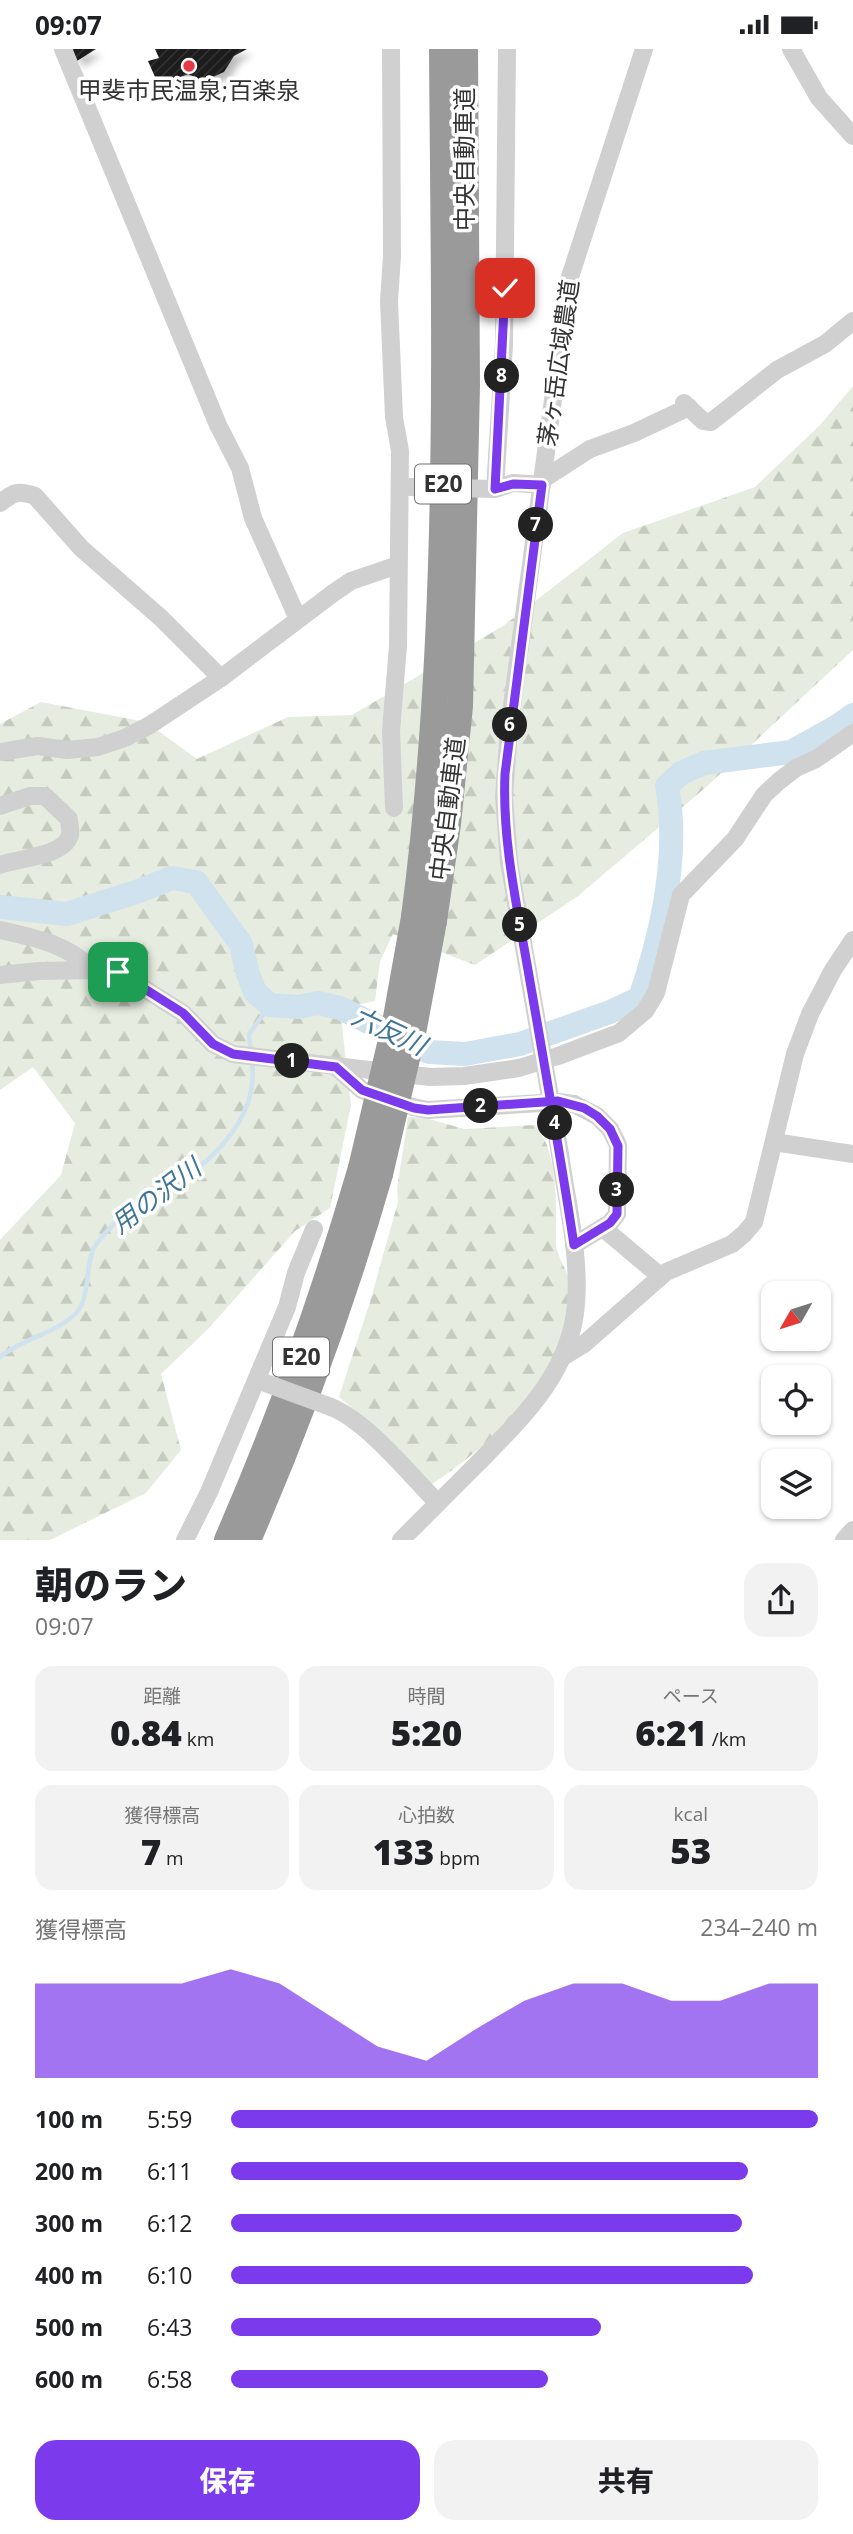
<!DOCTYPE html>
<html lang="ja">
<head>
<meta charset="utf-8">
<style>
  body { margin:0; font-family:"Open Sans","Noto Sans JP",sans-serif; background:#f2f2f2; color:#202124; height:100vh; display:flex; flex-direction:column; font-size:26px; white-space:nowrap }
  * { box-sizing:border-box; margin:0 }
  p { font-size:23px; color:#757577 }
  .icon { flex:none; width:38px; height:38px; fill:none; stroke:currentColor; stroke-width:2; stroke-linecap:round; stroke-linejoin:round }
  .map { position:relative; height:1491px; overflow:hidden }
  .sheet { display:flex; flex-direction:column; background:#fff; flex:1 }
  .sheet>* { flex:none }
  .needle { width:46px; rotate:231deg }
  .tools { position:absolute; left:761px; top:1232px; display:grid; gap:14px }
  .tools a { display:grid; place-items:center; width:70px; height:70px; border-radius:14px; background:#fff; box-shadow:0 2px 5px #0004; font-size:35px }
  .pin { position:absolute; display:grid; place-items:center; width:60px; height:60px; color:#fff; margin:-30px; border-radius:14px; box-shadow:0 4px 10px #0006 }
  .km { position:absolute; width:35px; height:35px; margin:-18px; border-radius:50%; background:#222; color:#fff; font-size:19px; line-height:35px; text-align:center }
  .round { display:grid; place-items:center; flex:none; width:74px; height:74px; border-radius:21px; background:#f2f2f2 }
  .headline { display:flex; align-items:center; justify-content:space-between; height:119px; padding:0 35px }
  h1 { font-size:38px; font-weight:800; line-height:52px }
  .stats { display:grid; grid-template-columns:repeat(3,1fr); gap:10px; height:119px; padding:7px 35px }
  .stats div { display:grid; align-content:center; border-radius:18px; background:#f2f2f2; text-align:center }
  .stats b { font-size:35px; font-weight:800 }
  .stats small { font-size:19px; font-weight:400 }
  .stats p { font-size:19px }
  .chart { height:196px; padding:14px 35px }
  .chart p { display:flex; justify-content:space-between }
  .chart svg { width:100%; height:126px; margin-top:7px; fill:#7c3aed; opacity:.7 }
  .cta { display:flex; gap:14px; margin-top:auto; padding:14px 35px }
  .cta a { flex:1; height:80px; border-radius:21px; background:#7c3aed; color:#fff; font-size:28px; font-weight:800; line-height:80px; text-align:center }
  .cta a+a { background:#f2f2f2; color:#202124 }
  ul { padding:0 35px; list-style:none; font-size:23px }
  li { display:grid; grid-template-columns:112px 84px 1fr; align-items:center; height:52px }
  li i { height:18px; border-radius:9px; background:#7c3aed }
  .status { display:flex; justify-content:space-between; align-items:center; height:49px; padding:0 35px; background:#fff; direction:ltr }
  .status svg { height:19px; fill:currentColor }
  .map>svg:first-child { display:block }
  .forest { fill:url(#forest-firs) }
  .lines { fill:none; stroke-linecap:round; stroke-linejoin:round }
  .stream { stroke:#cfe2ee; stroke-width:4.5 }
  .river { stroke:#cfe2ee; stroke-width:24 }
  .building { fill:url(#building-hatch); filter:url(#shadow) }
  .minor { stroke:#d0d0d0; stroke-width:18 }
  .highway { stroke:#9a9a9a; stroke-width:26 }
  .minor-bridge { stroke:#d0d0d0; stroke-width:18 }
  .highway-bridge { stroke:#9a9a9a; stroke-width:26 }
  .route-casing { stroke:#fff; stroke-width:14 }
  .route { stroke:#7c3aed; stroke-width:9 }
  .poi-dot { fill:#e63946; stroke:#fff; stroke-width:2.5 }
  .labels { text-anchor:middle; stroke-width:7; stroke-linejoin:round; paint-order:stroke }
  .shield { fill:#fff; stroke:#707070; stroke-width:2 }
  .shield-label { font-size:23px; font-weight:bold; fill:#333 }
  .poi-label { font-size:24px; fill:#333; stroke:#fff }
  .street-label { font-size:24px; fill:#333; stroke:#fff }
  .water-label { font-size:26px; font-style:italic; fill:#3f7597; stroke:#fff }
</style>
</head>
<body>
<div class="status"><b>09:07</b><svg viewBox="0 0 49 12"><path d="M0 12V9h3v3zM5 12V6h3v6zM10 12V3h3v9zM15 12V0h3v12zM26 1h20v11H26zM47 4h2v5h-2z"/></svg></div>
<div class="map">
<svg width="853" height="1491" viewBox="0 0 853 1491">
  <defs>
    <pattern id="forest-firs" width="22" height="20" patternUnits="userSpaceOnUse" patternTransform="scale(1.75)"><rect width="22" height="20" fill="#e6ecdf"/><path d="M5 1l3.5 6h-7zM16 11l3.5 6h-7z" fill="#c6cbc0"/></pattern>
    <pattern id="building-hatch" width="6" height="6" patternUnits="userSpaceOnUse" patternTransform="scale(1.75)"><rect width="6" height="6" fill="#1a1a1a"/><path d="M-1 1l2-2M0 6l6-6M5 7l2-2" fill="none" stroke="#333"/></pattern>
    <filter id="shadow"><feDropShadow dx="6" dy="6" stdDeviation="3.5" flood-color="#0004"/></filter>
  </defs>
  <rect width="100%" height="100%" fill="#fff"/>
  <!-- forest -->
  <g class="forest">
    <polygon points="853,337 853,601 705,739 578,847 475,916 393,885 380,912 375,952 340,959 351,1056 330,1159 295,1182 208,1280 161,1325 181,1401 146,1444 50,1491 0,1491 0,1191 61,1126 75,1074 33,1018 0,1041 0,675 41,653 146,673 197,710 288,668 352,666 503,577 623,484 755,438 820,376"/>
    <path d="M408 1068H422L464 1080 535 1076C539 1082 543 1088 546 1094 558 1122 556 1165 556 1195 557 1210 571 1225 570 1240 568 1263 562 1291 552 1312 526 1361 476 1407 430 1436L384 1386 339 1348 370 1253 398 1153 397 1140Z"/>
  </g>
  <g class="lines">
    <!-- stream -->
    <g class="stream">
      <polyline points="251,1004 249,985 270,956"/>
      <path d="M0 1308C24 1288 55 1286 77 1263 90 1250 85 1213 95 1197 108 1178 131 1159 150 1147 156 1143 163 1142 169 1138 214 1113 259 1067 252 1013"/>
    </g>
    <!-- river -->
    <path class="river" d="M0 858 67 865 139 842 172 829 196 833 241 895 247 922 255 943 270 956 298 958 318 954 340 959 429 1003 465 1005 520 995 610 963 640 949C662 884 680 807 667 737L681 724 704 714 791 703 836 678 853 666"/>
  </g>
  <!-- building -->
  <g class="building">
    <polygon points="72,0 96,0 77,12"/>
    <polygon points="155,0 247,0 234,7 224,23 204,32 188,25 159,37 148,12 159,9"/>
  </g>
  <g class="lines">
    <!-- minor -->
    <g class="minor">
      <polyline points="63,0 218,376 240,419 253,469 298,570"/>
      <polyline points="391,0 392,207 389,252 394,368 400,402 398,597 391,682 394,759"/>
      <polyline points="507,0 504,296 495,440 513,434 542,436"/>
      <polyline points="791,0 819,49 853,87"/>
      <polyline points="684,354 703,372 711,373 777,321 825,295 853,272"/>
      <polyline points="542,431 590,400 634,384 689,358"/>
      <path d="M0 454C14 443 18 441 35 447L81 499 161 569 221 629"/>
      <polyline points="0,703 38,697 67,701 98,698 125,689 150,676 221,629 332,545 351,532 398,516"/>
      <path d="M0 757 30 747H45L69 770C69 775 71 781 70 786 64 808 17 809 0 816"/>
      <polyline points="509,813 504,748 509,679 569,231 644,0"/>
      <path d="M0 881C39 890 63 894 95 921"/>
      <polyline points="0,926 39,922 95,921 118,923 183,964 213,995 233,1005 430,1028 464,1027 519,1019 558,1007 619,984 645,962 656,944 681,846 735,790 764,746 779,732 796,719 816,710 853,684"/>
      <polyline points="336,1018 362,1041 413,1058 428,1061 558,1053 574,1055 597,1067 610,1080 618,1096 617,1165 610,1174 574,1196"/>
      <polyline points="774,1093 853,1105"/>
      <polyline points="603,1179 660,1227"/>
      <polyline points="561,1309 584,1295 666,1223 732,1195 744,1185 754,1173 795,1005 810,965 833,921 853,891"/>
      <path d="M331 1358C368 1373 409 1425 438 1454"/>
      <polyline points="185,1491 209,1443 287,1258 296,1224 314,1180"/>
      <path d="M401 1491C426 1466 452 1440 477 1415 522 1369 571 1323 576 1255 580 1205 567 1155 560 1105"/>
      <polyline points="844,1491 853,1481"/>
    </g>
    <!-- highway -->
    <g class="highway">
      <path d="M414 868C452 580 444 290 442 0"/>
      <polyline points="434,872 448,775 460,657 467,336 465,0"/>
      <path d="M227 1491C280 1370 324 1246 361 1119"/>
      <path d="M248 1491C300 1371 344 1250 380 1125"/>
    </g>
    <!-- minor-bridge -->
    <g class="minor-bridge">
      <polyline points="410,438 495,440"/>
      <polyline points="509,813 560,1105"/>
      <polyline points="260,1332 331,1358"/>
    </g>
    <!-- highway-bridge -->
    <g class="highway-bridge">
      <polyline points="361,1119 395,974 414,868"/>
      <polyline points="380,1125 413,984 434,872"/>
    </g>
  </g>
  <g class="lines">
    <!-- route casing -->
    <g class="route-casing">
      <path id="route" d="M118 923 183 964 213 995 233 1005 336 1018 362 1041 414 1059 428 1061 558 1052 584 1059 597 1067 610 1080 618 1097 617 1165 610 1174 574 1196C560 1104 544 1013 528 921 517 857 502 791 505 725L542 436 513 435 495 440 505 239"/>
    </g>
    <!-- route -->
    <use href="#route" class="route"/>
  </g>
  <!-- markers -->
  <circle class="poi-dot" cx="189" cy="17" r="7"/>
  <g class="labels">
    <!-- shield labels -->
    <g class="shield">
      <rect x="415" y="415.5" width="56" height="39" rx="5"/>
      <rect x="273" y="1288.5" width="56" height="39" rx="5"/>
    </g>
    <g class="shield-label">
      <text x="443" y="443">E20</text>
      <text x="301" y="1316">E20</text>
    </g>
    <!-- poi labels -->
    <g class="poi-label">
      <text x="189" y="50">甲斐市民温泉;百楽泉</text>
    </g>
    <!-- street labels -->
    <g class="street-label">
      <text transform="translate(465 110) rotate(-90)" y="8">中央自動車道</text>
      <text transform="translate(559 314) rotate(-82)" y="8">茅ヶ岳広域農道</text>
      <text transform="translate(448 760) rotate(-83)" y="8">中央自動車道</text>
    </g>
    <!-- water labels -->
    <g class="water-label">
      <text transform="translate(389 982) rotate(25)" y="9">六反川</text>
      <text transform="translate(156 1147) rotate(-37)" y="9">用の沢川</text>
    </g>
  </g>
</svg>
<div class="tools">
<a><svg class="needle" viewBox="-14 -14 28 28"><path d="M0-13l5 13h-10z" fill="#e53935"/><path d="M0 13l5-13h-10z" fill="#757577"/></svg></a>
<a><svg class="icon" aria-label="locate" viewBox="0 0 24 24"><circle cx="12" cy="12" r="6"/><path d="M12 2v4M12 18v4M2 12h4M18 12h4"/></svg></a>
<a><svg class="icon" aria-label="layers" viewBox="0 0 24 24"><path d="M12 4l9 5-9 5-9-5zM3 14l9 5 9-5"/></svg></a>
</div>
<div class="pin" style="left:118px;top:923px;background:#1e9e55"><svg class="icon" aria-label="arrive" viewBox="0 0 24 24"><path d="M6 21V4h12l-3 4 3 4H6"/></svg></div>
<div class="pin" style="left:505px;top:239px;background:#d93025"><svg class="icon" aria-label="check" viewBox="0 0 24 24"><path d="M5 12l5 5 9-10"/></svg></div>
<b class="km" style="left:292px;top:1012px">1</b>
<b class="km" style="left:481px;top:1057px">2</b>
<b class="km" style="left:617px;top:1141px">3</b>
<b class="km" style="left:555px;top:1074px">4</b>
<b class="km" style="left:520px;top:876px">5</b>
<b class="km" style="left:510px;top:676px">6</b>
<b class="km" style="left:536px;top:476px">7</b>
<b class="km" style="left:502px;top:327px">8</b>
</div>
<section class="sheet">
<div class="headline"><div><h1>朝のラン</h1><p>09:07</p></div><a class="round"><svg class="icon" aria-label="share" viewBox="0 0 24 24"><path d="M12 15V3M7 8l5-5 5 5M5 13v7h14v-7"/></svg></a></div>
<div class="stats">
<div><p>距離</p><b>0.84<small> km</small></b></div>
<div><p>時間</p><b>5:20</b></div>
<div><p>ペース</p><b>6:21<small> /km</small></b></div>
</div>
<div class="stats">
<div><p>獲得標高</p><b>7<small> m</small></b></div>
<div><p>心拍数</p><b>133<small> bpm</small></b></div>
<div><p>kcal</p><b>53</b></div>
</div>
<div class="chart"><p><span>獲得標高</span>234–240 m</p>
<svg viewBox="0 0 160 44" preserveAspectRatio="none"><path d="M0 44V11L10 11L20 11L30 11L40 6L50 11L60 22L70 33L80 38L90 27L100 17L110 11L120 11L130 17L140 17L150 11L160 11V44z"/></svg>
</div>
<ul>
<li><b>100 m</b>5:59<i style="width:100%"></i></li>
<li><b>200 m</b>6:11<i style="width:88%"></i></li>
<li><b>300 m</b>6:12<i style="width:87%"></i></li>
<li><b>400 m</b>6:10<i style="width:89%"></i></li>
<li><b>500 m</b>6:43<i style="width:63%"></i></li>
<li><b>600 m</b>6:58<i style="width:54%"></i></li>
</ul>
<div class="cta"><a>保存</a><a>共有</a></div>
</section>
</body>
</html>
